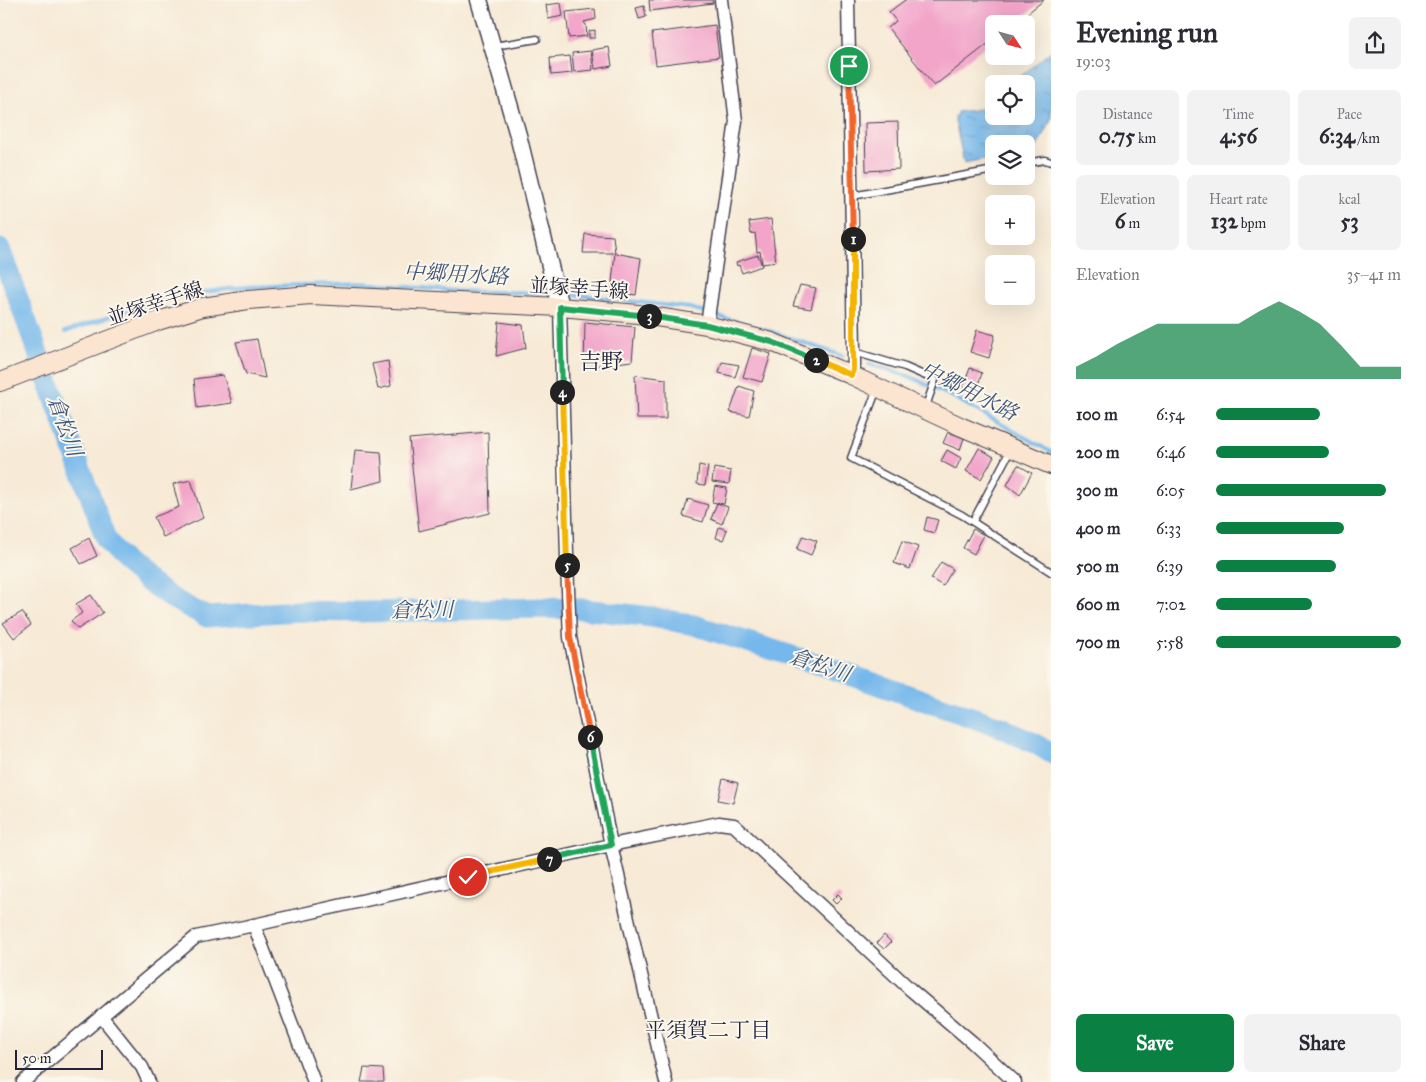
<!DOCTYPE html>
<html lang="en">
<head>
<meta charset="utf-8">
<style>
  body { margin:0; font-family:"IM FELL Great Primer","Noto Serif JP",serif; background:#f2f2f3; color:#2b2b33; height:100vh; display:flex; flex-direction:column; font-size:19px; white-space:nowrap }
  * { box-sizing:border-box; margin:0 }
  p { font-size:16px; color:#7c7c81 }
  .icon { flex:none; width:28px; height:28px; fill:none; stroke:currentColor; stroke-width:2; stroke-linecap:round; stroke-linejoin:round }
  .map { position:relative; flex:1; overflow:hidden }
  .details { display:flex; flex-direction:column; background:#fff; width:375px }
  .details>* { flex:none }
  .needle { width:32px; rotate:126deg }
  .fabs { position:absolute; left:985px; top:15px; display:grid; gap:10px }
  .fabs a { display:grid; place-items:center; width:50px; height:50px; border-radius:8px; background:#fff; box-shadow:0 5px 20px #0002; font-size:25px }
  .scale { position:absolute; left:15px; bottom:12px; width:88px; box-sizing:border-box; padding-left:5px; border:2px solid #22223b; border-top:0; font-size:14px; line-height:18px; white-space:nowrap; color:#22223b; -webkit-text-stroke:4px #fbf7ec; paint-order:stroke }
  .pin { position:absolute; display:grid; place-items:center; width:42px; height:42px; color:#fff; margin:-21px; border:2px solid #fff; border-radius:50%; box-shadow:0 1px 5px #0007 }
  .km { position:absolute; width:25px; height:25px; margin:-12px; border-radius:50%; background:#222; color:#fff; font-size:14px; line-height:25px; text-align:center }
  .round { display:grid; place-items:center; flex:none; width:52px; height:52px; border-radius:8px; background:#f2f2f3 }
  .head { display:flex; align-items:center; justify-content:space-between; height:85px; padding:0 25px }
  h1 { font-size:28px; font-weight:700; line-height:38px }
  .stats { display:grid; grid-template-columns:repeat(3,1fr); gap:8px; height:85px; padding:5px 25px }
  .stats div { display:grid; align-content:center; border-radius:8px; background:#f2f2f3; text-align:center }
  .stats b { font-size:21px; font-weight:700 }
  .stats small { font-size:14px; font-weight:400 }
  .stats p { font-size:14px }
  .chart { height:140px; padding:10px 25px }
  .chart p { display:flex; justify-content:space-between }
  .chart svg { width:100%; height:90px; margin-top:5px; fill:#0b8043; opacity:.7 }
  .button { display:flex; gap:10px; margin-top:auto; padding:10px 25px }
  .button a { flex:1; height:58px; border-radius:8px; background:#0b8043; color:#fff; font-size:20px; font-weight:700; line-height:58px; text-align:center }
  .button a+a { background:#f2f2f3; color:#2b2b33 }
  ul { padding:0 25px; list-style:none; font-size:16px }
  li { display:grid; grid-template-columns:80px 60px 1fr; align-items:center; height:38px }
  li i { height:12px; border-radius:6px; background:#0b8043 }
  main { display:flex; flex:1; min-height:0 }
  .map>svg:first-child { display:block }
  .water { fill:url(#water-ripples); stroke:#4c6d93 }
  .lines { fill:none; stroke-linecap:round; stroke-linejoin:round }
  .stream { stroke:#76b8eb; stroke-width:4 }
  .river { stroke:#76b8eb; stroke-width:21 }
  .building { fill:#f2a4c9 }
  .service-casing { stroke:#424052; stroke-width:9 }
  .minor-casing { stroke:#424052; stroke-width:15 }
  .tertiary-casing { stroke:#424052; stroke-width:19 }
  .secondary-casing { stroke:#424052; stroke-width:20 }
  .service { stroke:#fff; stroke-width:6 }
  .minor { stroke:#fff; stroke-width:12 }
  .tertiary { stroke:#fff; stroke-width:16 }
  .secondary { stroke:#fce5d0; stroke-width:18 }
  .split-1-casing { stroke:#fff; stroke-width:10 }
  .split-2-casing { stroke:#fff; stroke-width:10 }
  .split-3-casing { stroke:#fff; stroke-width:10 }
  .split-4-casing { stroke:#fff; stroke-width:10 }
  .split-5-casing { stroke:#fff; stroke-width:10 }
  .split-6-casing { stroke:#fff; stroke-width:10 }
  .split-7-casing { stroke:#fff; stroke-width:10 }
  .split-8-casing { stroke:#fff; stroke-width:10 }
  .split-1 { stroke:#f0652b; stroke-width:6 }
  .split-2 { stroke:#f5b400; stroke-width:6 }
  .split-3 { stroke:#22a559; stroke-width:6 }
  .split-4 { stroke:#22a559; stroke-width:6 }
  .split-5 { stroke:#f5b400; stroke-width:6 }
  .split-6 { stroke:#f0652b; stroke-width:6 }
  .split-7 { stroke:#22a559; stroke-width:6 }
  .split-8 { stroke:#f5b400; stroke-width:6 }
  .labels { text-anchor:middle; stroke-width:4; stroke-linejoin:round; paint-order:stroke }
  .street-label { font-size:20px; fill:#22223b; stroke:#fbf7ec }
  .water-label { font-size:21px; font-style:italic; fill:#3f5679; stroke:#fbf7ec }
  .neighbourhood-label { font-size:21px; fill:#22223b; stroke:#fbf7ec }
  .quarter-label { font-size:22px; fill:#22223b; stroke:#fbf7ec }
</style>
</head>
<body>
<main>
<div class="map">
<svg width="1051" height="1082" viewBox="0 0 1051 1082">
  <defs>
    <pattern id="water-ripples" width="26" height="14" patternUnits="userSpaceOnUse" patternTransform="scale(1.25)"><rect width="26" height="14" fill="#76b8eb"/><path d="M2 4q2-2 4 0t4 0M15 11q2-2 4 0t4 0" fill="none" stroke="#6095c0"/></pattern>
  </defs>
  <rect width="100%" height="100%" fill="#fbf7ec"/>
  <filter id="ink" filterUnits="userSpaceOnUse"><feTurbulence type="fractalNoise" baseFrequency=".02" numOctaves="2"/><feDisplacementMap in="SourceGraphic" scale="10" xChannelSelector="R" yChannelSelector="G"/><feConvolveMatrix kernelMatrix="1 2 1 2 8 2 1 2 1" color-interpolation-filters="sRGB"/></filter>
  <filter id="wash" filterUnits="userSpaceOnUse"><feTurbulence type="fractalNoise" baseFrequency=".0096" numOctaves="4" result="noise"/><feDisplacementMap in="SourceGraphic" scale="20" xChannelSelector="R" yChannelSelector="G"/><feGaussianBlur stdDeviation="1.12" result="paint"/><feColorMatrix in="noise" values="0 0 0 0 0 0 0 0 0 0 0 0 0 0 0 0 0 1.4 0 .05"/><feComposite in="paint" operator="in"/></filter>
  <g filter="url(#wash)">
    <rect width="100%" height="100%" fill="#f7ead6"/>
    <!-- water -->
    <polygon class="water" points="1051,51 1051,119 1036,149 1026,151 1026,144 994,144 994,157 964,163 954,116 957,116 957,112 980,109 994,98 994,116 1026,116 1026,84 1011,84"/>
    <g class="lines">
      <!-- stream -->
      <g class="stream">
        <polyline points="561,293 690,308 772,332 843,356"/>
        <polyline points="65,332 132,309 185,295 244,287 361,283 457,291 552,293"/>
        <polyline points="869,364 911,377 955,398 1051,452"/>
      </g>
      <!-- river -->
      <polyline class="river" points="0,249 106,539 124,562 147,581 173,599 207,617 297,611 361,612 541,608 582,609 652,617 694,625 830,668 1000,727 1036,744 1051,753"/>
    </g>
    <g id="blocks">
      <!-- building -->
      <g class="building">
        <polygon points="649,0 712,0 713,3 650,11"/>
        <polygon points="905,0 1044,0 1014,24 994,24 994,39 934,86 888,28 896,21 889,12"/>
        <polygon points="561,3 563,16 548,19 546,5"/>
        <polygon points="644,6 646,17 639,19 636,8"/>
        <polygon points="595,9 596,19 584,22 586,25 587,36 569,38 566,12"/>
        <polygon points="715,25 719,57 656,65 652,33"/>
        <polygon points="595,30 595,38 589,38 589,31"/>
        <polygon points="609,47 612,66 595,69 592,50"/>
        <polygon points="591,51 593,70 574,72 572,53"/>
        <polygon points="570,56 572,73 551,75 550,58"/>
        <polygon points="898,122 899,169 866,171 865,123"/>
        <polygon points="771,219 776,262 762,264 760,251 757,252 755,233 751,234 749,222"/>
        <polygon points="585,234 613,236 615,253 583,253"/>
        <polygon points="615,253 641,258 636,295 611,292"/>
        <polygon points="758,255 762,266 742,273 739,265 737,266 736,262"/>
        <polygon points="800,285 816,288 811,309 793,306"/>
        <polygon points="499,322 523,325 526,348 496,356"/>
        <polygon points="585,322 635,327 632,361 584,367"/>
        <polygon points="977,330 995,335 989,358 970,352"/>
        <polygon points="257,339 265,378 246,374 236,342"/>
        <polygon points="752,348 771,354 762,382 743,377"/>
        <polygon points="388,361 391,386 378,389 372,364"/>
        <polygon points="722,362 739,365 735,377 719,373"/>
        <polygon points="970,368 982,373 976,391 963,387"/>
        <polygon points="223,375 232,403 197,408 194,379"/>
        <polygon points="635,375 666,379 666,419 637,419"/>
        <polygon points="739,386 754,391 749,416 730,412"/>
        <polygon points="488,432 490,513 419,531 409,439"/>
        <polygon points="948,432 964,438 960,450 943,443"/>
        <polygon points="979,448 994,457 981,479 966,471"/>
        <polygon points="355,450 381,452 383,481 351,489"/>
        <polygon points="947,450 961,458 956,469 941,461"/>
        <polygon points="699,465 708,467 705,485 697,484"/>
        <polygon points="1018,465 1032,473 1020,495 1007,485"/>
        <polygon points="714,468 731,471 729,484 712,482"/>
        <polygon points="191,480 203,518 163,537 154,517 179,507 173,484"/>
        <polygon points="715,486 727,488 724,504 717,503 728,507 722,524 711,519 717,503 712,502"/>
        <polygon points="688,499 708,505 703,522 683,516"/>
        <polygon points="927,517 938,520 934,533 924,530"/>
        <polygon points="719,527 727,530 723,540 716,538"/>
        <polygon points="973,529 984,535 974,554 963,548"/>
        <polygon points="803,536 817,541 811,555 797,549"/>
        <polygon points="89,538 97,556 81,564 72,548"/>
        <polygon points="902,541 918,547 910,569 894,563"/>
        <polygon points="941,562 953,569 943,586 931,579"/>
        <polygon points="91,595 103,613 78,629 71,621 82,613 76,604"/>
        <polygon points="22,612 31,625 14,638 3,623"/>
        <polygon points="723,779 738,783 733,803 718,800"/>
        <polygon points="838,894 842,898 836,904 832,900"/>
        <polygon points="884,935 891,942 884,949 877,943"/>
        <polygon points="364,1068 383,1069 384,1082 361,1082"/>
      </g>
    </g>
  </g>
  <g filter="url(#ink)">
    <use href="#blocks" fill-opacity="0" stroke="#424052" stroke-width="1"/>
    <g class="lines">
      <!-- service casing -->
      <g class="service-casing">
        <g id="service">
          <polyline points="494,46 537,39"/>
          <polyline points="1026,163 1045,160 1051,162"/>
          <polyline points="852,196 994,170"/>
          <polyline points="854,352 905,367 935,380 925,409"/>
          <polyline points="877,389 851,458 962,515 1051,572"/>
          <polyline points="973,521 1011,449"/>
        </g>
      </g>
      <!-- minor casing -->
      <g class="minor-casing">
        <g id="minor">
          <polyline points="848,0 854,352 854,366 851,375"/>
          <polyline points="560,307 568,590 570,637 611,845 666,1082"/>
          <polyline points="707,325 736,121 721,0"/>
          <polyline points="254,925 314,1082"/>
          <polyline points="101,1016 142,1067 149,1082"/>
          <polyline points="23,1082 196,937 254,925 611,845 719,823 734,825 911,990 972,1042 1015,1082"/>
        </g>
      </g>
      <!-- tertiary casing -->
      <g class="tertiary-casing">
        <polyline id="tertiary" points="479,0 518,135 560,307"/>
      </g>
      <!-- secondary casing -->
      <g class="secondary-casing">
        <polyline id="secondary" points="0,382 158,321 203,307 248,300 311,295 560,307 638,314 707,325 772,342 851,375 962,427 1051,465"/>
      </g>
      <!-- service -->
      <use href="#service" class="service"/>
      <!-- minor -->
      <use href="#minor" class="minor"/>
      <!-- tertiary -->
      <use href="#tertiary" class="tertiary"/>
      <!-- secondary -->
      <use href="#secondary" class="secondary"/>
    </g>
  </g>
  <g class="lines" filter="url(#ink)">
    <!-- split-1 casing -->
    <g class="split-1-casing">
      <polyline id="split-1" points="849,66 853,239"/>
    </g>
    <!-- split-2 casing -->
    <g class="split-2-casing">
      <polyline id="split-2" points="816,360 851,375 853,370 853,239"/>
    </g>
    <!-- split-3 casing -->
    <g class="split-3-casing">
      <polyline id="split-3" points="649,316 707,325 772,342 816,360"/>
    </g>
    <!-- split-4 casing -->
    <g class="split-4-casing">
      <polyline id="split-4" points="562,392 560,307 649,316"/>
    </g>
    <!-- split-5 casing -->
    <g class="split-5-casing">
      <polyline id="split-5" points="562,392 567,565"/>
    </g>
    <!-- split-6 casing -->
    <g class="split-6-casing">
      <polyline id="split-6" points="567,565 570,637 590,737"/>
    </g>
    <!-- split-7 casing -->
    <g class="split-7-casing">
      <polyline id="split-7" points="549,859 611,845 590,737"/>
    </g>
    <!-- split-8 casing -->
    <g class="split-8-casing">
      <polyline id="split-8" points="468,877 549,859"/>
    </g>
    <!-- split-1 -->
    <use href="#split-1" class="split-1"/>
    <!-- split-2 -->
    <use href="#split-2" class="split-2"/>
    <!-- split-3 -->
    <use href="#split-3" class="split-3"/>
    <!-- split-4 -->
    <use href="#split-4" class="split-4"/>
    <!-- split-5 -->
    <use href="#split-5" class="split-5"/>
    <!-- split-6 -->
    <use href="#split-6" class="split-6"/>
    <!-- split-7 -->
    <use href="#split-7" class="split-7"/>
    <!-- split-8 -->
    <use href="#split-8" class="split-8"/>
  </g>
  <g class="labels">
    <!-- street labels -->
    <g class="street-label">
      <text transform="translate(579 288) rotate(4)" y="7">並塚幸手線</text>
      <text transform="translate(155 303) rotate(-18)" y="7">並塚幸手線</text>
    </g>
    <!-- water labels -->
    <g class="water-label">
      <text transform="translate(456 274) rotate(3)" y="7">中郷用水路</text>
      <text transform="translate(969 391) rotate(27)" y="7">中郷用水路</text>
      <text transform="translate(65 426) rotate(70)" y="7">倉松川</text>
      <text transform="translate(422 610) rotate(-1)" y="7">倉松川</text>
      <text transform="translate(820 665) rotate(18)" y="7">倉松川</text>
    </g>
    <!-- neighbourhood labels -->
    <g class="neighbourhood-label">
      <text x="708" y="1037">平須賀二丁目</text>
    </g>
    <!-- quarter labels -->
    <g class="quarter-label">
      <text x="601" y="369">吉野</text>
    </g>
  </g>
</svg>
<div class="fabs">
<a><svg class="needle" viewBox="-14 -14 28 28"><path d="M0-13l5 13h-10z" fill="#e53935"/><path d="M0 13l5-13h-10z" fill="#7c7c81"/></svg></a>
<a><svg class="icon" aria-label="locate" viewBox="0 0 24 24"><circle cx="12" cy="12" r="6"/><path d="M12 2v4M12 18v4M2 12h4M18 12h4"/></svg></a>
<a><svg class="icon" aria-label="layers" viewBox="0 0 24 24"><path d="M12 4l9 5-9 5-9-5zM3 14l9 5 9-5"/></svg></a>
<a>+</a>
<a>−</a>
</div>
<div class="scale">50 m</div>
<div class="pin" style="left:849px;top:66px;background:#1e9e55"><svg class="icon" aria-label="arrive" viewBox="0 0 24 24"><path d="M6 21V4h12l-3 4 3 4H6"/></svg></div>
<div class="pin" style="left:468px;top:877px;background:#d93025"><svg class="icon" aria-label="check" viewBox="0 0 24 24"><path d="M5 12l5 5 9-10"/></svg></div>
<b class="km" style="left:853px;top:239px">1</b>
<b class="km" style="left:816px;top:360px">2</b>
<b class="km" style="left:649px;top:316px">3</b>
<b class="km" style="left:562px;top:392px">4</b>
<b class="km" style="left:567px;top:565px">5</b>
<b class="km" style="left:590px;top:737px">6</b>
<b class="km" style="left:549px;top:859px">7</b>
</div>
<section class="details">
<div class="head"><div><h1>Evening run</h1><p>19:03</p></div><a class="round"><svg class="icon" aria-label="share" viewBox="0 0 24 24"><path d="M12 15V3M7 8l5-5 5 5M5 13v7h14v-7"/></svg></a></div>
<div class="stats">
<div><p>Distance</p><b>0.75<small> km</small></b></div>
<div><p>Time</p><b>4:56</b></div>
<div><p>Pace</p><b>6:34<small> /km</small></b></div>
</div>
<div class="stats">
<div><p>Elevation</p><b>6<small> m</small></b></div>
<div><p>Heart rate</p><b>132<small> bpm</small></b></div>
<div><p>kcal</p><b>53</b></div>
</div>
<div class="chart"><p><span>Elevation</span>35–41 m</p>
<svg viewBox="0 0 160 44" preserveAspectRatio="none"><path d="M0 44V38L10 33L20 27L30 22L40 17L50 17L60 17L70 17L80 17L90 11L100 6L110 11L120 17L130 27L140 38L150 38L160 38V44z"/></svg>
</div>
<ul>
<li><b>100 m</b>6:54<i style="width:56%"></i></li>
<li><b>200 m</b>6:46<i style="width:61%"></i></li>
<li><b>300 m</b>6:05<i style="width:92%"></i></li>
<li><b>400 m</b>6:33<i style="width:69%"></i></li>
<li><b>500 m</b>6:39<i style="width:65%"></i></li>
<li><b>600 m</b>7:02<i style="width:52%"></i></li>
<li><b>700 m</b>5:58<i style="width:100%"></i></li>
</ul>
<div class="button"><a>Save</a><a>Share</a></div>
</section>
</main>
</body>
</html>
